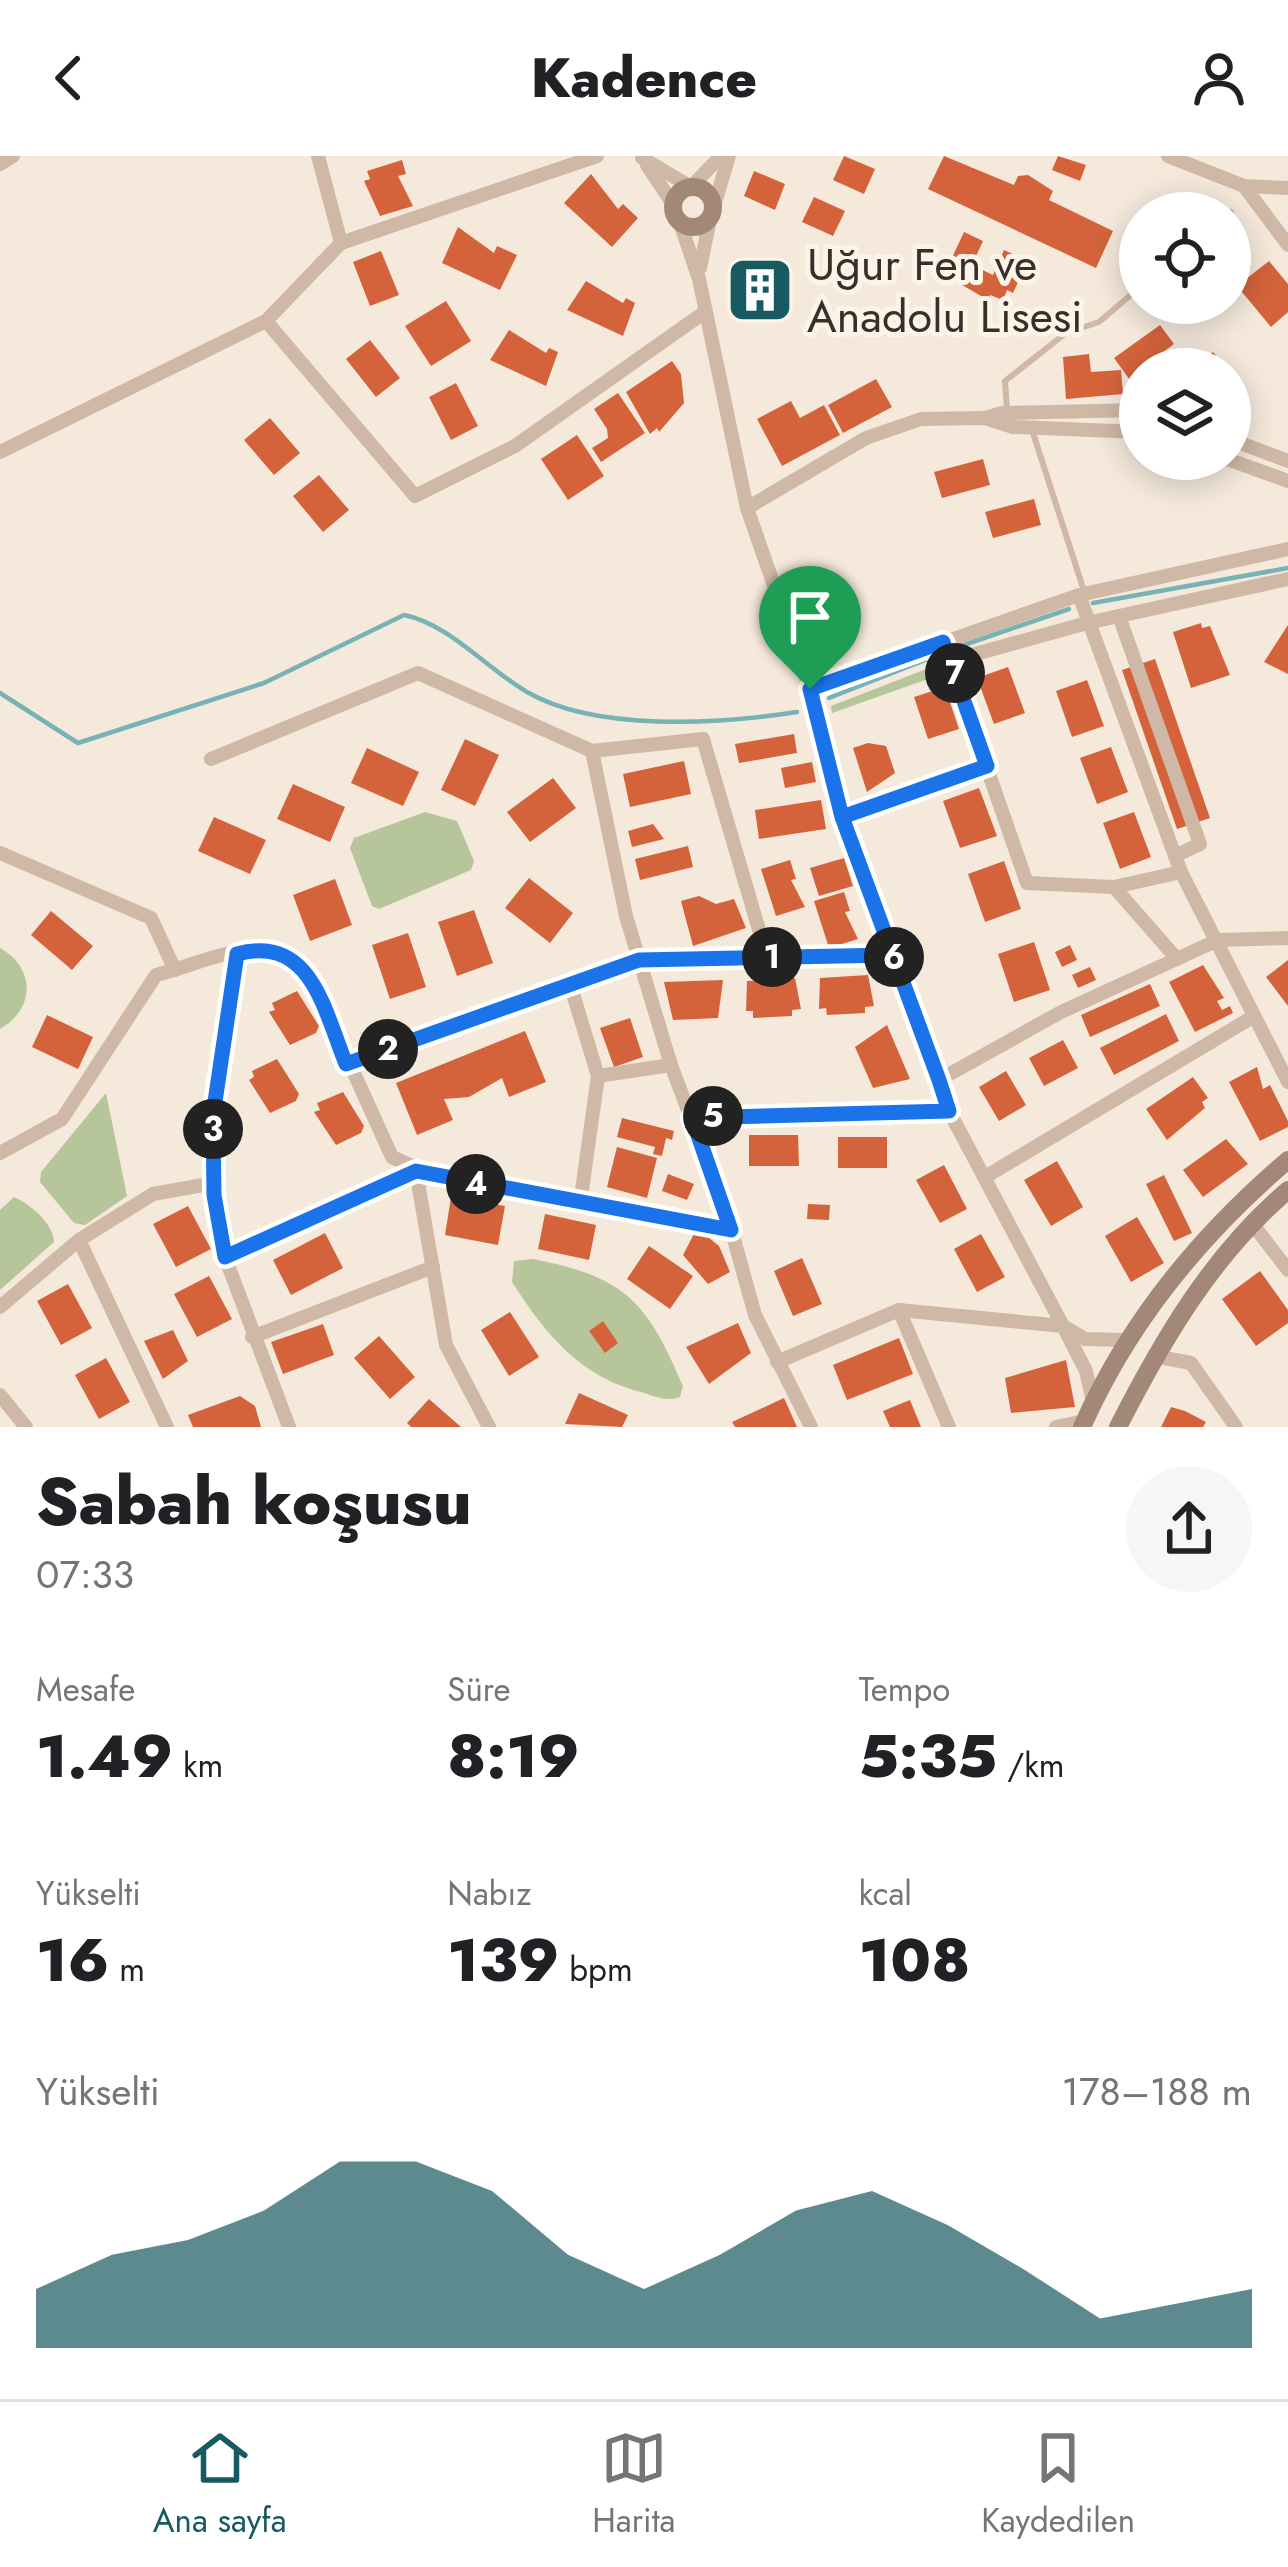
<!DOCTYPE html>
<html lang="tr">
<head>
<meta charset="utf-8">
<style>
  body { margin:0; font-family:Jost,sans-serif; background:#f6f6f6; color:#202124; height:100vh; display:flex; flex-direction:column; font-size:45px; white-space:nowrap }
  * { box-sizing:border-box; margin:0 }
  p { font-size:39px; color:#757577 }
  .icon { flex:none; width:66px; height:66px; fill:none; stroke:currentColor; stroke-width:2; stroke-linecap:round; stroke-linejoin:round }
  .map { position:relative; height:1271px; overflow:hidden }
  .drawer { display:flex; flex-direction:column; background:#fff; flex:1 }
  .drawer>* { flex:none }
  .buttons { position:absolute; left:1119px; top:36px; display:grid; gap:24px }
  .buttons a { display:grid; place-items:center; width:132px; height:132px; border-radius:50%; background:#fff; box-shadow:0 6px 30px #0003; font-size:60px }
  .pin { position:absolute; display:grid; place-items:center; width:102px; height:102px; color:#fff; margin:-123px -51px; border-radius:50% 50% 50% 0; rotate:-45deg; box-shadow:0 0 12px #0007 }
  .pin .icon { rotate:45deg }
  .km { position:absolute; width:60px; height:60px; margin:-30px; border-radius:50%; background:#222; color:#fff; font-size:33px; line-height:60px; text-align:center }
  .round { display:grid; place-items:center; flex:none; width:126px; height:126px; border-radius:63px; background:#f6f6f6 }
  .head { display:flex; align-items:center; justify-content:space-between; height:204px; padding:0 36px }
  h1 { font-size:66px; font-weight:800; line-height:90px }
  .stats { display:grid; grid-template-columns:repeat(3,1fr); gap:18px; height:204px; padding:12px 36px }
  .stats div { display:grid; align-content:center }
  .stats b { font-size:60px; font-weight:800 }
  .stats small { font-size:33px; font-weight:400 }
  .stats p { font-size:33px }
  .chart { height:336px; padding:24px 36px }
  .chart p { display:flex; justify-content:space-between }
  .chart svg { width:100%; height:216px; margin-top:12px; fill:#185a61; opacity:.7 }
  header { display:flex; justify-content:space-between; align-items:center; height:156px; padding:0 36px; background:#fff; font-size:54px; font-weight:800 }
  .menu { display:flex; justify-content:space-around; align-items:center; height:168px; border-top:3px solid #e0e0e0; background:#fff; font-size:33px; color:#757577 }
  .menu a { display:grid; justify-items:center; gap:6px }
  .menu .active { color:#185a61 }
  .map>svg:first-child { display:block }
  .green { fill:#b6c69a }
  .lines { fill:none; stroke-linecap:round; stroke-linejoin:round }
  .stream { stroke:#77b2b5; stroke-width:4.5 }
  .building { fill:#d4633b }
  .lane { stroke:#cfb9a6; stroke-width:6 }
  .street { stroke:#cfb9a6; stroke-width:14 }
  .secondary { stroke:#a38877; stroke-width:18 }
  .route-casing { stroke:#fff; stroke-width:24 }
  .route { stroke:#1a73e8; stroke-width:15 }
  .labels { text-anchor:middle; stroke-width:10; stroke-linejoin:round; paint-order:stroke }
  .poi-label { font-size:45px; fill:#3a2e28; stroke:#fcf3e9; text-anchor:start }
</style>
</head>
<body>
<header><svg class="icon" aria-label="back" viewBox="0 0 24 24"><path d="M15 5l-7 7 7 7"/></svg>Kadence<svg class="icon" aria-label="person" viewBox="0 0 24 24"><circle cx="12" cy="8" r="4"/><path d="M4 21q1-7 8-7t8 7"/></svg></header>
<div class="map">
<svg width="1288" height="1271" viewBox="0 0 1288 1271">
  <rect width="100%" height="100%" fill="#f5e9dc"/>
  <!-- green -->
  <g class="green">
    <polygon points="942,507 945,517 832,557 831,550"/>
    <polygon points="425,656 457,665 474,705 471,714 379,753 372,750 350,692 354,682"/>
    <path d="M0 792C36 812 35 853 0 873Z"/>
    <polygon points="106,937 127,1040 85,1069 74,1067 40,1026 41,1016"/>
    <path d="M14 1041C30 1048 53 1067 54 1086L0 1134V1054Z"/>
    <path d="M533 1103C625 1121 647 1145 683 1230L680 1241C668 1246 657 1241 644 1237 581 1222 546 1179 512 1126L514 1105Z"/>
  </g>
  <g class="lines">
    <!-- stream -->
    <g class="stream">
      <polyline points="1093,447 1288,412"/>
      <polyline points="961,490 1069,453"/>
      <path d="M0 537 78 587 264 527 404 459C449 468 486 512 527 536 596 576 719 568 797 556"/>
      <polyline points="829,542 933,501"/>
    </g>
  </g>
  <!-- building -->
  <g class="building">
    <polygon points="844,0 875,13 864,38 833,24"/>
    <polygon points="944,0 1014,29 1018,20 1028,19 1053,35 1049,44 1113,75 1096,112 928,33"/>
    <polygon points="1058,0 1086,9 1080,25 1052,14"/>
    <polygon points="402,4 406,18 398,20 413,50 380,60 364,25 370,23 367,15"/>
    <polygon points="754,15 785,28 775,54 744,40"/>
    <polygon points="591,18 618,53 623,48 638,62 612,91 564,47"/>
    <polygon points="814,41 845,55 833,80 802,66"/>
    <polygon points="458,71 494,97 497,90 517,99 500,134 442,107"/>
    <polygon points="964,76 983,85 972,109 993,119 1004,94 1028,105 1013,137 1007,134 1003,144 990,139 988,144 950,122 955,111 949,108"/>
    <polygon points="381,95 399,139 370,150 353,106"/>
    <polygon points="1269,105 1288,128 1288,156 1271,171 1237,130"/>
    <circle cx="760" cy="135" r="28"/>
    <polygon points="586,125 623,147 626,142 635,147 623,180 567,154"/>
    <polygon points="446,145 471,185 431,210 405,170"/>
    <polygon points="1160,169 1174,188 1150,206 1155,213 1140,213 1140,238 1114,202"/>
    <polygon points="509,174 546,197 549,192 558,196 546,230 490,204"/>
    <polygon points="370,184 400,222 376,241 346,203"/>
    <polygon points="1213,196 1227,213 1193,213"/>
    <polygon points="1089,198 1091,216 1121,214 1123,238 1066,243 1063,201"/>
    <polygon points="672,205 681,218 684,247 659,276 657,272 650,278 626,236"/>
    <polygon points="1230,216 1245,235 1230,248"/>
    <polygon points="876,223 892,251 843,277 828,249"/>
    <polygon points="456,227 478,270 451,284 429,241"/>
    <polygon points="618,237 645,277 601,306 592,292 608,282 607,273 594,253"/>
    <polygon points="791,245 800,262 824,249 840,279 782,310 757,263"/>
    <polygon points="270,262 300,297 274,319 244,284"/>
    <polygon points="577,279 604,320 568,344 541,303"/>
    <polygon points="983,303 990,329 942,342 934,316"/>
    <polygon points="319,319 349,354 323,376 293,340"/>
    <polygon points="1034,343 1041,369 993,382 985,356"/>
    <polygon points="1201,467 1202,472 1210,470 1230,519 1191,532 1173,476"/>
    <polygon points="1288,469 1288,518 1264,506"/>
    <polygon points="1155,503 1210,662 1177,673 1122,514"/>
    <polygon points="1008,511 1025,557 994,568 977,522"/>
    <polygon points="1087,524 1104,570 1072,581 1056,535"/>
    <polygon points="945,531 959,573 928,583 914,541"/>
    <polygon points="794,578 797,597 739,607 735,588"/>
    <polygon points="465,583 499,599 475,650 441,634"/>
    <polygon points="868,587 886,590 895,617 867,636 853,592"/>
    <polygon points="1111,591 1128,636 1097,648 1080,602"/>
    <polygon points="367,592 419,616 403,650 351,627"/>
    <polygon points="684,605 691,638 630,651 623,618"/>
    <polygon points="812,606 816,626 785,632 781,612"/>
    <polygon points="553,622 576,652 530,686 507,656"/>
    <polygon points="293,628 345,651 330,686 277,663"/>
    <polygon points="979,632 997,680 960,692 943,645"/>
    <polygon points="821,644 826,673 759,683 755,654"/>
    <polygon points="1134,656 1151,701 1120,713 1103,667"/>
    <polygon points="214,661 266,684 250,718 198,695"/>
    <polygon points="653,668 664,683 632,691 628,675"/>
    <polygon points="688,690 693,711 640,724 635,703"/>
    <polygon points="844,702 853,730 819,740 810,712"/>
    <polygon points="790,704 796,723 791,724 805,751 776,760 761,713"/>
    <polygon points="1004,705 1021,753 985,766 968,718"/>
    <polygon points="529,722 573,757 550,787 505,752"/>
    <polygon points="335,723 352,769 310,785 293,739"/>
    <polygon points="844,736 850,755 845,756 858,783 829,792 814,745"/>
    <polygon points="699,740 716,748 734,743 746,772 693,790 681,745"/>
    <polygon points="474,754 493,807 457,820 438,766"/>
    <polygon points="51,755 93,790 72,814 31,779"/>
    <polygon points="408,777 426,831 390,843 372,789"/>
    <polygon points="1034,786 1050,834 1014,846 998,798"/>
    <polygon points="1070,789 1077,804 1062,811 1055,796"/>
    <polygon points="1288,804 1288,850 1266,821"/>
    <polygon points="1203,809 1224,842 1217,845 1222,854 1230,850 1233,857 1195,876 1169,826"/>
    <polygon points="1090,811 1096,824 1078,832 1072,819"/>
    <polygon points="868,819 874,850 865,851 865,857 827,859 826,852 819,853 820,822"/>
    <polygon points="795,822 801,853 792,854 792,860 753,862 753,855 746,855 747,825"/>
    <polygon points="723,824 718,862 673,864 664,826"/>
    <polygon points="1150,828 1160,850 1090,881 1081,859"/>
    <polygon points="297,835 319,870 316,877 290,889 269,856 275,854 272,847"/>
    <polygon points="1166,858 1179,885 1114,919 1100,892"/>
    <polygon points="47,859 93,881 78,913 32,891"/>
    <polygon points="630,862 643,901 614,911 600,872"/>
    <polygon points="887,869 910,923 873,932 855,891"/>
    <polygon points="525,875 546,926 509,941 502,922 469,941 444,943 453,964 417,979 396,927"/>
    <polygon points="1063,884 1078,912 1044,930 1029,902"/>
    <polygon points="277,903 299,938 296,945 270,957 249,924 254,921 252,915"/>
    <polygon points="1257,911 1263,933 1270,929 1288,965 1288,971 1260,985 1229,926"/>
    <polygon points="1006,915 1026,949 999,965 979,931"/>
    <polygon points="1193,921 1208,942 1202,946 1205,952 1167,984 1146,953"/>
    <polygon points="343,936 364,970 361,977 336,989 314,956 320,954 317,947"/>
    <polygon points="622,962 674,975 672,984 666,982 662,1000 653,998 655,991 617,981"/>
    <polygon points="749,979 798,979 799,1010 749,1010"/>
    <rect x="838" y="981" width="49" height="31"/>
    <polygon points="1226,983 1248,1008 1203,1041 1183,1014"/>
    <polygon points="617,991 657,1002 647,1042 607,1031"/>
    <polygon points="1057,1005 1083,1051 1051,1070 1024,1024"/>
    <polygon points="944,1009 967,1053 940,1067 916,1024"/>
    <polygon points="668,1018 694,1028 687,1044 662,1035"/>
    <polygon points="1164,1019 1192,1077 1174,1085 1146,1028"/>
    <polygon points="451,1041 505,1050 498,1089 445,1079"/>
    <polygon points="808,1048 830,1049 829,1064 807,1063"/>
    <polygon points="188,1050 211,1093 176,1111 153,1068"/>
    <polygon points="545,1058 596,1069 589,1104 538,1093"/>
    <polygon points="1137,1061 1164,1107 1131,1126 1105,1080"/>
    <polygon points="697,1072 719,1090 730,1116 708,1128 683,1099"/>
    <polygon points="325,1077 343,1112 291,1139 273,1104"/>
    <polygon points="981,1078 1005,1121 977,1136 954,1093"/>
    <polygon points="649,1090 693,1120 670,1153 627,1123"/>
    <polygon points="802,1102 822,1148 793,1160 774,1115"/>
    <polygon points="1260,1115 1288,1154 1288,1167 1256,1190 1222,1143"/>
    <polygon points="209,1120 232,1163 197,1181 174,1138"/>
    <polygon points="68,1128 92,1172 61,1189 37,1145"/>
    <polygon points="510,1156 539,1201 509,1220 481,1174"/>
    <polygon points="603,1165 618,1187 605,1197 589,1175"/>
    <polygon points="738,1167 751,1197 709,1228 686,1191"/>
    <polygon points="323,1168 334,1199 283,1218 271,1186"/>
    <polygon points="173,1174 188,1205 163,1223 144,1185"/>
    <polygon points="379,1180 415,1221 390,1243 354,1202"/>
    <polygon points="899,1182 913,1218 847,1244 833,1209"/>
    <polygon points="106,1202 130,1246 99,1263 75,1219"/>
    <polygon points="1066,1204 1075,1251 1011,1257 1005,1222"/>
    <polygon points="579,1237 628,1259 622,1271 565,1268"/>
    <polygon points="240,1240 255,1250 261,1271 193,1271 188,1259"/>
    <polygon points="784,1242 797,1271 735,1271 732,1266"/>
    <polygon points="429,1243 461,1271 411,1271 407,1267"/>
    <polygon points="910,1244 921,1271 890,1271 883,1255"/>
    <polygon points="1171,1251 1185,1255 1206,1266 1203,1271 1161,1271"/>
  </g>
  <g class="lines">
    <!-- lane -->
    <g class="lane">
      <polyline points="1230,57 1231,56"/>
      <polyline points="1007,253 1005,225 1066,177 1099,166 1140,131"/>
      <polyline points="1032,274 1085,438"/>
    </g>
    <!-- street -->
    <g class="street">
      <polyline points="318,0 341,87"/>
      <polyline points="1168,0 1244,30 1288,32"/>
      <polyline points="642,2 691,31 721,0"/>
      <polyline points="0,8 13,0"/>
      <polyline points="647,9 673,48"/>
      <polyline points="1244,30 1288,89"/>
      <polyline points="714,50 729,0"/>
      <polyline points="680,67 699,123 747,352 810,533 842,660 949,955 1063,1170 1085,1183 1126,1184"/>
      <polyline points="700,112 710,63"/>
      <polyline points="266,165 415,340 515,290 702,158"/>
      <polyline points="985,262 1002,257 1140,254"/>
      <polyline points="1230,283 1288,305"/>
      <polyline points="0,296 266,165 341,87 597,0"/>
      <polyline points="1227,303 1288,325"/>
      <polyline points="747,352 866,282 921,263 985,262 1013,271 1140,276"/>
      <polyline points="1288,393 1079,439 1181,716 1288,926"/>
      <polyline points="1119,460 1200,688 1175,700"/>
      <polyline points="943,486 1027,727 1114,731 1181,716"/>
      <polyline points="950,505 1087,467 1288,423"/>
      <polyline points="810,533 1079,439"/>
      <polyline points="592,595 626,760 671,909 727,1058 755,1159 811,1271"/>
      <polyline points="211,603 418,517 592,595 703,583 767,801"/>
      <polyline points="842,660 987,609"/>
      <polyline points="0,697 151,762 175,814"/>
      <polyline points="1114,731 1177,803"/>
      <polyline points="570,828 598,920 580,1048"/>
      <polyline points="346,908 639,804 893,799"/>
      <polyline points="598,920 671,909"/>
      <polyline points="939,924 1061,856 1218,784 1288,782"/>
      <polyline points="692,961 949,955"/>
      <path d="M0 997 62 963 156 819C215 804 264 771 311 822L392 1001 439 1022 731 1074"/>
      <polyline points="985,1021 1251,862"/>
      <polyline points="1251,1066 1288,1114"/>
      <polyline points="79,1084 167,1271"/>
      <polyline points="225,1101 215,1039 213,959 237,798"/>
      <polyline points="0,1151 79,1084 153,1038 214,1027"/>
      <polyline points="899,1154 949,1271"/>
      <polyline points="252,1181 433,1111"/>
      <polyline points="1154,1200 1191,1207 1236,1271"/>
      <polyline points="777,1206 899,1154 1063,1170 1086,1215 1093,1246"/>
      <polyline points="0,1239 26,1271"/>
      <polyline points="289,1271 225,1101 416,1015 446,1189 489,1271"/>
      <polyline points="1056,1271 1084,1265"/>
    </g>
    <!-- secondary -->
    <g class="secondary">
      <circle cx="693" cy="51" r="20"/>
      <path d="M1082 1271C1128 1167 1201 1078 1288 1004"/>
      <path d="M1118 1271C1163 1183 1212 1099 1288 1034"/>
    </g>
  </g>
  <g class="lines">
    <!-- route casing -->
    <g class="route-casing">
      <path id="route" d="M810 533 842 661 893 799 639 804 346 908C324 854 311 778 237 798L213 959 214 1039 225 1101 416 1015 731 1074 692 962 949 955 939 924 842 661 987 610 943 486 810 533"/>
    </g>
    <!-- route -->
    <use href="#route" class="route"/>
  </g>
  <!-- icons -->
  <defs>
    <g id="building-square" transform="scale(3.45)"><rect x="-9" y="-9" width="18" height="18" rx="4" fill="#185a61" stroke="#fcf3e9"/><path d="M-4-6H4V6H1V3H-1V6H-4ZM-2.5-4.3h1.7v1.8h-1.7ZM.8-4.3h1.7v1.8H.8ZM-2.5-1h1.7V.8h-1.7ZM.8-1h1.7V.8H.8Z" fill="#fff"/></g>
  </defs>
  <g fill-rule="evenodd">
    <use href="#building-square" x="760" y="134"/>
  </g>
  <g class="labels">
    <!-- poi labels -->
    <g class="poi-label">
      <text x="807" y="124">Uğur Fen ve<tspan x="807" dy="52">Anadolu Lisesi</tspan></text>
    </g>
  </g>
</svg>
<div class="buttons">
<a><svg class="icon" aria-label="locate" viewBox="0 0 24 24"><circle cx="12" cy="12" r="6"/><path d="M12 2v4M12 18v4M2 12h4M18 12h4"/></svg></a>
<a><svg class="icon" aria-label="layers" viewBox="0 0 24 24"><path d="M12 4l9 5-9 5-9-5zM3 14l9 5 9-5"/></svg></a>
</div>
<div class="pin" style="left:810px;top:533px;background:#1e9e55"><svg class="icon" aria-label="arrive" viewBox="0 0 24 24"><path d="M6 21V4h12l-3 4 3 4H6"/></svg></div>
<b class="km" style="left:772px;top:801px">1</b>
<b class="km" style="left:388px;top:893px">2</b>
<b class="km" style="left:213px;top:973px">3</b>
<b class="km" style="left:476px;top:1028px">4</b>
<b class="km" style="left:713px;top:960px">5</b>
<b class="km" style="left:894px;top:801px">6</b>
<b class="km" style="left:955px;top:517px">7</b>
</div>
<section class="drawer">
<div class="head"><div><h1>Sabah koşusu</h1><p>07:33</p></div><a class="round"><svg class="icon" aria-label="share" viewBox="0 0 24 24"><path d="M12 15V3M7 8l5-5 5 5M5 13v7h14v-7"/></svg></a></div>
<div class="stats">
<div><p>Mesafe</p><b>1.49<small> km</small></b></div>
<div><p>Süre</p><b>8:19</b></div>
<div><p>Tempo</p><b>5:35<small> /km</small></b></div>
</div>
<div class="stats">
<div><p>Yükselti</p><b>16<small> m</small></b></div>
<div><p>Nabız</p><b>139<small> bpm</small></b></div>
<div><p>kcal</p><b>108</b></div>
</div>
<div class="chart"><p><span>Yükselti</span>178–188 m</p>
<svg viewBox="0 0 160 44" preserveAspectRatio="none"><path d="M0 44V32L10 25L20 22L30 16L40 6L50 6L60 12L70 25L80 32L90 25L100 16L110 12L120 19L130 28L140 38L150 35L160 32V44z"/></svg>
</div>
</section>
<nav class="menu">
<a class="active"><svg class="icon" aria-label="home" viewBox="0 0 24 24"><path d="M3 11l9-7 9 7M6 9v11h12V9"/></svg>Ana sayfa</a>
<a><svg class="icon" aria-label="map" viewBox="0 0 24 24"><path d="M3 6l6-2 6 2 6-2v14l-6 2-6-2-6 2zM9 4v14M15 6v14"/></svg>Harita</a>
<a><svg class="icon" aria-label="saved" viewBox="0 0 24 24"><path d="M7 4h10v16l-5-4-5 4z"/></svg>Kaydedilen</a>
</nav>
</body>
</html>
